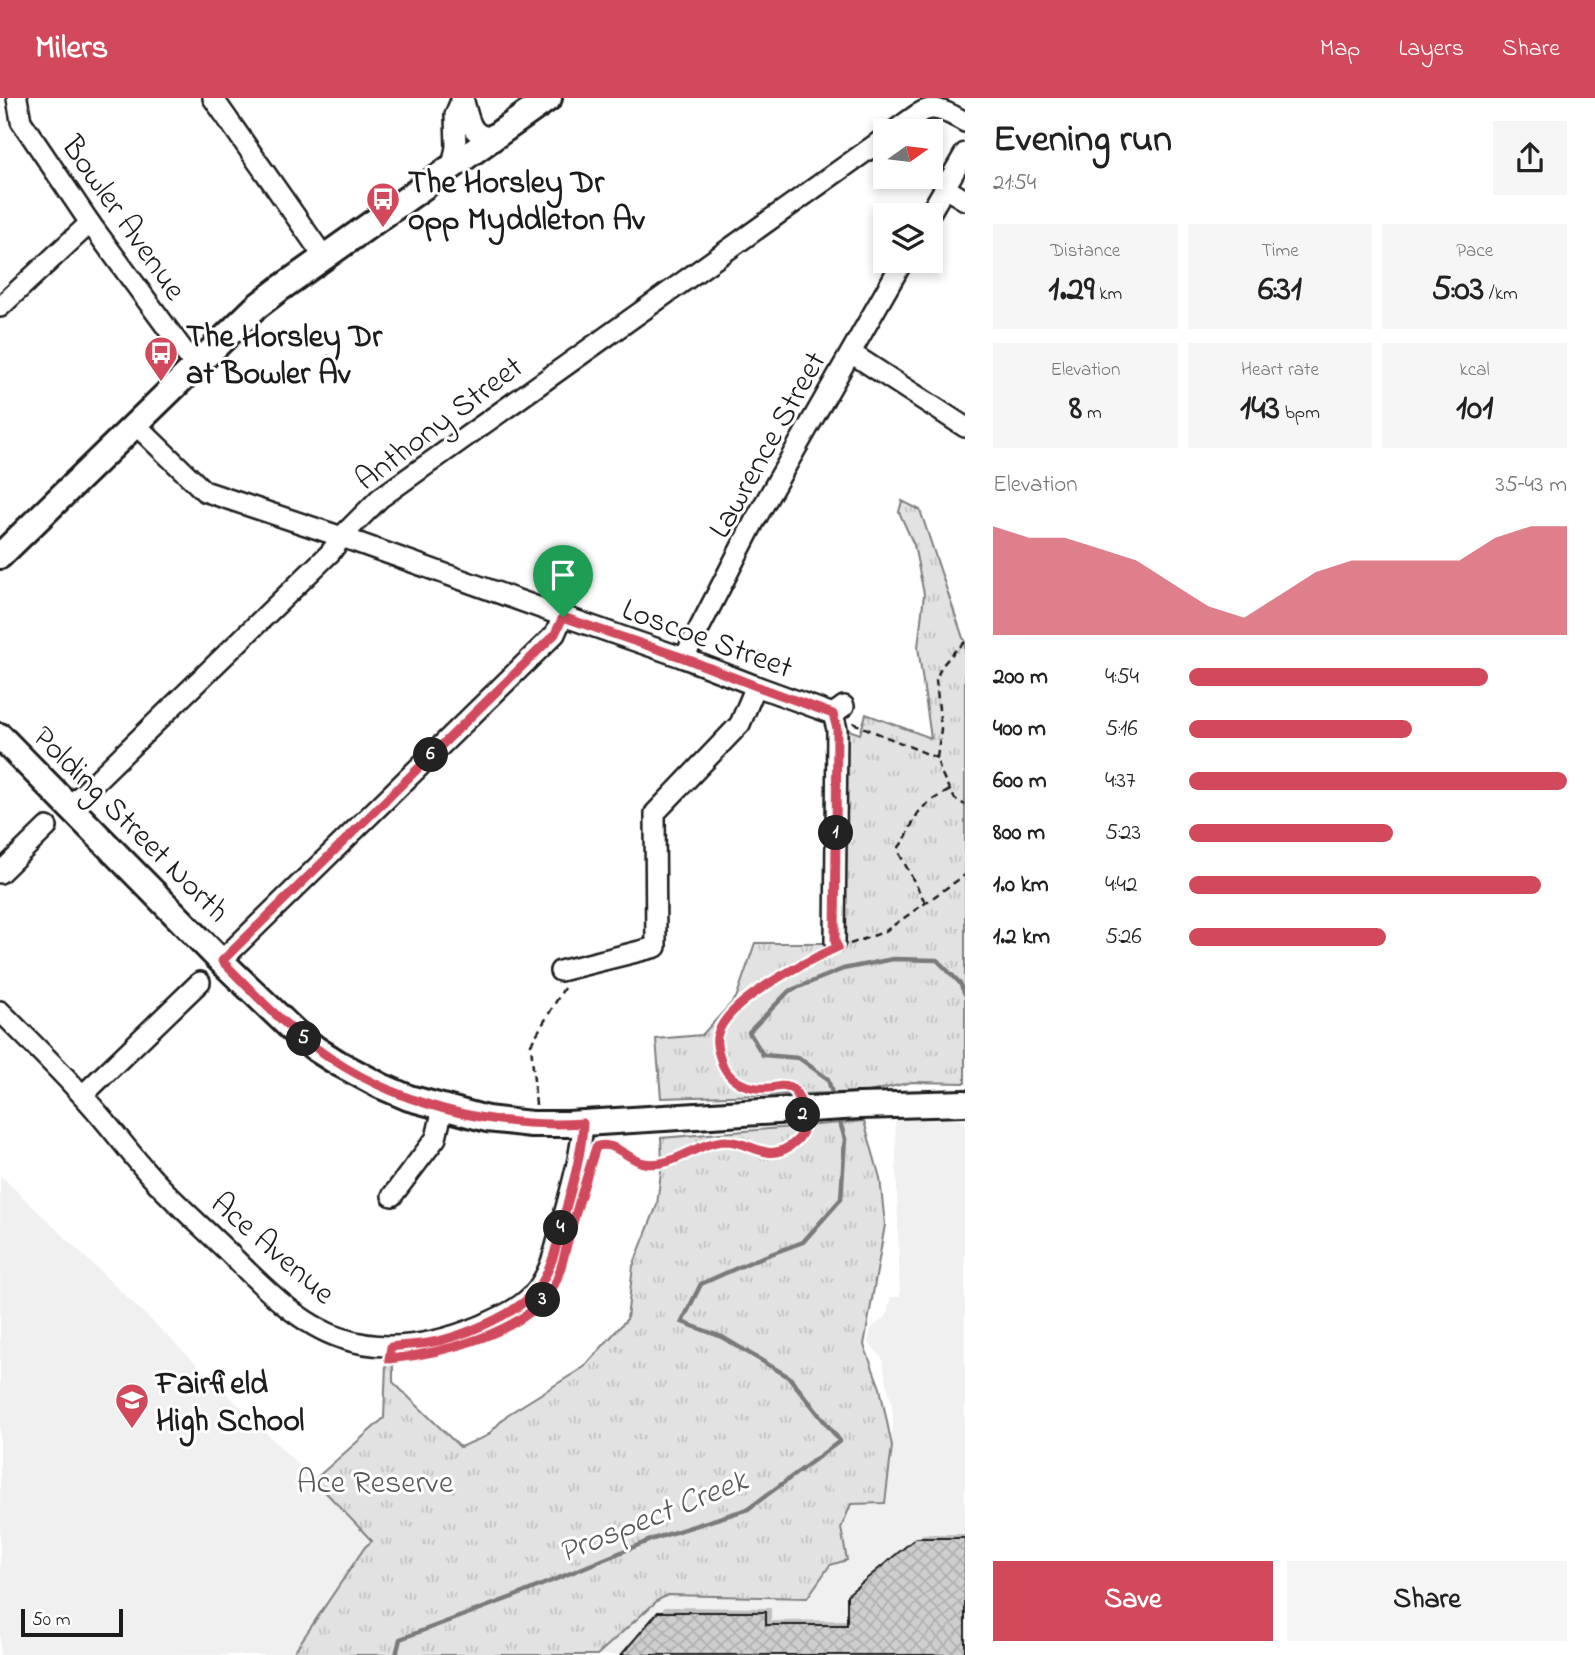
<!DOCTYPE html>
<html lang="en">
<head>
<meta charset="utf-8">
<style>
  body { margin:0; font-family:"Indie Flower",sans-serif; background:#f6f6f6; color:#222; height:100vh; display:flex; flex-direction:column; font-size:26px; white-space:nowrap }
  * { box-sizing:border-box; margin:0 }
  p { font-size:23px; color:#767676 }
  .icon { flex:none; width:38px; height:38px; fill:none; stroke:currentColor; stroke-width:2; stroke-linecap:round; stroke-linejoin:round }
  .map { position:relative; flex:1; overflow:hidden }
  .panel { display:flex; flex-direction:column; background:#fff; width:630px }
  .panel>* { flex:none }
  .needle { width:46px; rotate:76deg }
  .tools { position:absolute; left:873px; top:21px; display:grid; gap:14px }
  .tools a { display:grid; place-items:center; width:70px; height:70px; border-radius:0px; background:#fff; box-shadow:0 4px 10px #0003; font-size:35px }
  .scale { position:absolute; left:21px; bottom:18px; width:102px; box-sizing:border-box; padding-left:7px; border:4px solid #1c1c1c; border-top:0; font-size:19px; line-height:24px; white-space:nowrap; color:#1c1c1c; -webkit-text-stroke:5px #fff; paint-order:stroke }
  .pin { position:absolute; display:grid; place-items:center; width:60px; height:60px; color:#fff; margin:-72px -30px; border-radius:50% 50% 50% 0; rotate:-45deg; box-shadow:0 0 7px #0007 }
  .pin .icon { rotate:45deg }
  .km { position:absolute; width:35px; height:35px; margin:-18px; border-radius:50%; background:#222; color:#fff; font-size:19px; line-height:35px; text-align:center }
  .round { display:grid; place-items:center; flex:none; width:74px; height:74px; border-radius:0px; background:#f6f6f6 }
  .summary { display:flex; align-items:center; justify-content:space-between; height:119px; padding:0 28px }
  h1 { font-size:38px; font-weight:800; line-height:52px }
  .metrics { display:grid; grid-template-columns:repeat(3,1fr); gap:10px; height:119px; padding:7px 28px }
  .metrics div { display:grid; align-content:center; border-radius:0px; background:#f6f6f6; text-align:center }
  .metrics b { font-size:35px; font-weight:800 }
  .metrics small { font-size:19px; font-weight:400 }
  .metrics p { font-size:19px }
  .chart { height:196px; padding:14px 28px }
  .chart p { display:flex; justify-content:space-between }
  .chart svg { width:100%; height:126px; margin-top:7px; fill:#d1495b; opacity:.7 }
  .cta { display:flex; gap:14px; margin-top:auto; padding:14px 28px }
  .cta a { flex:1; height:80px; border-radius:0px; background:#d1495b; color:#fff; font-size:28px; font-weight:800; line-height:80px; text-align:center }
  .cta a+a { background:#f6f6f6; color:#222 }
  ul { padding:0 28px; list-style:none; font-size:23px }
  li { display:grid; grid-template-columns:112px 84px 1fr; align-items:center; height:52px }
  li i { height:18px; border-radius:9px; background:#d1495b }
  header { display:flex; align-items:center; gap:42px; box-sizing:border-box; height:98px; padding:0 35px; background:#d1495b; color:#fff }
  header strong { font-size:33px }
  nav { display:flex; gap:38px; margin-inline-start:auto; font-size:24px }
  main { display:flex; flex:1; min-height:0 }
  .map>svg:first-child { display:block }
  .built { fill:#f0f0f0 }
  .grass { fill:url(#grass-tufts); stroke:#7f7f7f; stroke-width:2 }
  .shadow { fill:#0003 }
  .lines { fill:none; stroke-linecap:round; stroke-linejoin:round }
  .stream { stroke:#7a7a7a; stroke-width:4.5 }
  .building { fill:url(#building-cross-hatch); stroke:#1c1c1c; stroke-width:2 }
  .minor-casing { stroke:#1c1c1c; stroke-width:24 }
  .major-casing { stroke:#1c1c1c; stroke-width:30 }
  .path { stroke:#1c1c1c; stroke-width:2.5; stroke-dasharray:7 5; stroke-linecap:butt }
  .minor { stroke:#fff; stroke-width:19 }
  .major { stroke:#fff; stroke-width:24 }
  .major-bridge-casing { stroke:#1c1c1c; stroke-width:30; stroke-linecap:butt }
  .major-bridge { stroke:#fff; stroke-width:24 }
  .route-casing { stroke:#fff; stroke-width:14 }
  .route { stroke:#d1495b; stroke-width:9 }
  .labels { text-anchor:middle; stroke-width:6; stroke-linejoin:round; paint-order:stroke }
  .poi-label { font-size:32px; font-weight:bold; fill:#1c1c1c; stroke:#fff; text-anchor:start }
  .street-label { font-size:32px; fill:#1c1c1c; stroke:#fff }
  .park-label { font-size:32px; fill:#575757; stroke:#fff }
  .water-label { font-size:33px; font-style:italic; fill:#5a5a5a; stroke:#fff }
</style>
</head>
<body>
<header>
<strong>Milers</strong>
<nav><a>Map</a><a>Layers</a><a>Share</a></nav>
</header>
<main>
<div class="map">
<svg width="965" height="1557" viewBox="0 0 965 1557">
  <defs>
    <pattern id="grass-tufts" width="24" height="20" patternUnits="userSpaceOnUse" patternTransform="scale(1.75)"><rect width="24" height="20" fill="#e2e2e2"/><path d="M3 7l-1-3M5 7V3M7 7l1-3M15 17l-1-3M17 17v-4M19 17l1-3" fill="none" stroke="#c1c1c1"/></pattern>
    <pattern id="building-cross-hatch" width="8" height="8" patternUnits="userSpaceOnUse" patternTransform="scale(1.75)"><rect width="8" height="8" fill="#cecece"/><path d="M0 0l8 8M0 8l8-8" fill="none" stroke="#b0b0b0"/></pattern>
  </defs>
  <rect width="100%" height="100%" fill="#fff"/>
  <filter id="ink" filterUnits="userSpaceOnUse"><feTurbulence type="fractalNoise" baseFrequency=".0143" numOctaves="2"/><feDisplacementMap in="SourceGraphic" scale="14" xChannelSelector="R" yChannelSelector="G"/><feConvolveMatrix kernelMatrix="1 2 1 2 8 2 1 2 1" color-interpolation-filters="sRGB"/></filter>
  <g filter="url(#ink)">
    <!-- built -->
    <g class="built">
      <polygon points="895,1021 965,1022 965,1557 597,1557 658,1502 668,1497 682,1497 847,1462 841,1430 851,1406 892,1348 893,1313 882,1260 868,1244 871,1230 886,1219 891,1199 900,1199"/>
      <polygon points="0,1077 213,1282 314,1382 372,1442 365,1449 292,1557 54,1557 43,1555 41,1557 0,1557"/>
    </g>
    <!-- grass -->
    <g class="grass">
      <polygon points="902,403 920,412 963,540 965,542 965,985 912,984 869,994 661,1000 656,941 702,937 736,900 755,845 842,845 843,630 860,636 866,616 931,640 918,549 924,496 914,447 899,414"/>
      <polygon points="864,1023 880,1080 885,1127 864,1247 880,1290 892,1348 885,1405 851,1406 841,1430 847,1462 830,1467 807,1500 668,1497 658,1502 597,1557 292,1557 365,1449 372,1443 314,1382 384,1320 386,1265 393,1265 393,1284 460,1349 487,1338 507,1317 584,1269 627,1221 633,1168 657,1107 662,1065 661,1040"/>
    </g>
    <!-- shadow -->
    <polygon class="shadow" points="923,1436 965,1436 965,1557 623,1557 665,1509 771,1510 771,1523 849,1522 855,1491"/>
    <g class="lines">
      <!-- stream -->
      <g class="stream">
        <polyline points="834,1002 828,981 799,960 763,957 749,934 789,893 843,871 893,861 937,862 960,885 965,896"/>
        <polyline points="396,1557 400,1541 515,1498 653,1441 748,1411 840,1343 789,1279 722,1239 682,1224 701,1186 755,1162 803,1144 841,1101 845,1041 838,1017"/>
      </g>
    </g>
    <!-- building -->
    <polygon class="building" points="916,1440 965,1440 965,1557 621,1557 658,1514 766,1514 766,1527 847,1527 847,1497"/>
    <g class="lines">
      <!-- minor casing -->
      <g class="minor-casing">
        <g id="minor">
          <polyline points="17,0 21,23 90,125 195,268"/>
          <polyline points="213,0 324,159"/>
          <path d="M463 0C469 19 469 42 496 38"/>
          <path d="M894 33C927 10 927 2 965 24"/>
          <polyline points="452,69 456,49 455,17 462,0"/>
          <polyline points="945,90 965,102"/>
          <polyline points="929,117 965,55"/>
          <polyline points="0,209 90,125"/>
          <polyline points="851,255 965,329"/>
          <polyline points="136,327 204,393 342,439 563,518 684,560 756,588 833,616 844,608"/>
          <polyline points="684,560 754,424 903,163"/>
          <polyline points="833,616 837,631 835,844"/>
          <polyline points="69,709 330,455 346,434 380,400 886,39"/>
          <polyline points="0,775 47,729"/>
          <polyline points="221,863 555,536 563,518"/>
          <polyline points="560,873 656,849 655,715 740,626 756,588"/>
          <path d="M0 913C27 940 55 967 81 996 104 1020 124 1048 146 1073 172 1103 204 1130 232 1158 263 1189 299 1226 341 1240 387 1256 436 1246 480 1228 500 1219 523 1210 537 1191 553 1170 557 1143 564 1117 572 1087 581 1056 583 1025"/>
          <polyline points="83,997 200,884"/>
          <polyline points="392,1098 436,1040 443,1010"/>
        </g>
      </g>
      <!-- major casing -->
      <g class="major-casing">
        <g id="major">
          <polyline points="0,458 256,209 278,192 549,0"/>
          <polyline points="0,638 221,863 296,935 316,951 338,965 381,988 409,1000 487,1021 531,1026 568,1026 793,1012"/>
          <polyline points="860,1008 965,1005"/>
        </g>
      </g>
      <!-- path -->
      <g class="path">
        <polyline points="965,544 954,554 941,569 936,582 941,631 937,660 940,672 948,689 955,701 965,707"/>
        <polyline points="853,625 937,660"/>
        <path d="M925 804 899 755V749C908 739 910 728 917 717 924 705 938 699 950 692"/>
        <polyline points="850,846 884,834 965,777"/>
        <path d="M796 993C784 984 773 992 760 991 754 990 745 987 739 984 729 979 724 971 720 960 718 954 716 946 717 939 722 906 796 868 824 855"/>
        <polyline points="536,1007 531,946 564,890"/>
        <path d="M596 1049C611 1041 632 1065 650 1066 675 1067 696 1047 721 1044 727 1043 736 1043 742 1045 752 1048 761 1056 773 1055 786 1054 801 1042 804 1030"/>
      </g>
      <!-- minor -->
      <use href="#minor" class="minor"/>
      <!-- major -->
      <use href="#major" class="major"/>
      <!-- major-bridge casing -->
      <g class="major-bridge-casing">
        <polyline id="major-bridge" points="793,1012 860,1008"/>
      </g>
      <!-- major-bridge -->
      <use href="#major-bridge" class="major-bridge"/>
    </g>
  </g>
  <g class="lines" filter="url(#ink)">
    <!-- route casing -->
    <g class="route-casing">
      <path id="route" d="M563 519 684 560 756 588 833 616 837 631 835 844 838 849C807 863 724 903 717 939 716 945 718 953 720 959 723 971 728 978 738 984 747 989 759 991 769 990 776 990 783 986 790 989 801 994 808 1027 801 1037 799 1041 794 1045 790 1048 766 1065 751 1043 725 1043 697 1044 673 1071 644 1065 629 1062 612 1041 596 1049 587 1078 578 1106 570 1136 564 1154 562 1175 552 1191 523 1236 439 1256 389 1261L391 1249C403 1247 416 1247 428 1245 459 1240 519 1216 538 1190 554 1168 558 1140 565 1114 573 1085 582 1055 583 1025 490 1031 392 1006 316 950 281 925 252 893 222 863L555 536Z"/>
    </g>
    <!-- route -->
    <use href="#route" class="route"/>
  </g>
  <!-- icons -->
  <defs>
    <g id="bus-pin" transform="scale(1.75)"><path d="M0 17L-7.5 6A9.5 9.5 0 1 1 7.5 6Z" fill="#d1495b" stroke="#fff"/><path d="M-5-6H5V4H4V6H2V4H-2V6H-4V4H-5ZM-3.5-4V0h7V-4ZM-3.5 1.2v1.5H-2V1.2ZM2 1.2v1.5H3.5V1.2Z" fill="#fff"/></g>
    <g id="school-pin" transform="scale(1.75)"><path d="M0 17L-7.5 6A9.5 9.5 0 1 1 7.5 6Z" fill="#d1495b" stroke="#fff"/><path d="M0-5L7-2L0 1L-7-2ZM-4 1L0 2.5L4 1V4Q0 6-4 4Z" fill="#fff"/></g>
  </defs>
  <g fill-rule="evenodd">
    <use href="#bus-pin" x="383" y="101"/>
    <use href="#bus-pin" x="161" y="255"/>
    <use href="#school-pin" x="132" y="1302"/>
  </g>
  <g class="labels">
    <!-- poi labels -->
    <g class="poi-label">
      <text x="408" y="94">The Horsley Dr<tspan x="408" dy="37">opp Myddleton Av</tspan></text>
      <text x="186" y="248">The Horsley Dr<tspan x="186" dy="37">at Bowler Av</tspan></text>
      <text x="156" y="1295">Fairfield<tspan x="156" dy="37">High School</tspan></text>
    </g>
    <!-- street labels -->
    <g class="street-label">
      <text transform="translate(125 119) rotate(55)" y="11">Bowler Avenue</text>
      <text transform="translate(438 324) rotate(-37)" y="11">Anthony Street</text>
      <text transform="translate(766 346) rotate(-61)" y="11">Lawrence Street</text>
      <text transform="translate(708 539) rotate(20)" y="11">Loscoe Street</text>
      <text transform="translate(132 725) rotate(45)" y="11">Polding Street North</text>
      <text transform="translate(274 1149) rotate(41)" y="11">Ace Avenue</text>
    </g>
    <!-- park labels -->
    <g class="park-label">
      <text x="375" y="1394">Ace Reserve</text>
    </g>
    <!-- water labels -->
    <g class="water-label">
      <text transform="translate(652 1416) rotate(-22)" y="12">Prospect Creek</text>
    </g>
  </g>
</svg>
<div class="tools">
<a><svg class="needle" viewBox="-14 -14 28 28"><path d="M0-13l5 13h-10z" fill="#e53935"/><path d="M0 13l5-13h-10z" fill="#767676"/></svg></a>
<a><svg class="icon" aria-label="layers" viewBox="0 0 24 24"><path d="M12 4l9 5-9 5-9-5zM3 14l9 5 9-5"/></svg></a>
</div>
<div class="scale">50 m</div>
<div class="pin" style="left:563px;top:519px;background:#1e9e55"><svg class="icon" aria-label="arrive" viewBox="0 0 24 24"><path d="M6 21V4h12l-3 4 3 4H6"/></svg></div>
<b class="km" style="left:836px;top:735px">1</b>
<b class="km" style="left:803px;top:1017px">2</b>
<b class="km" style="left:543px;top:1202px">3</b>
<b class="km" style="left:561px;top:1130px">4</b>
<b class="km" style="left:304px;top:941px">5</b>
<b class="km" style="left:431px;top:657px">6</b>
</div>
<section class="panel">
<div class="summary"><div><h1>Evening run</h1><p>21:54</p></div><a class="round"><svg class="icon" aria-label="share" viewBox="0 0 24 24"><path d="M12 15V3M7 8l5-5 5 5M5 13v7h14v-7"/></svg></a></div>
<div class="metrics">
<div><p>Distance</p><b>1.29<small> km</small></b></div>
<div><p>Time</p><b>6:31</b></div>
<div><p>Pace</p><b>5:03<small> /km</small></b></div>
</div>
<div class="metrics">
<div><p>Elevation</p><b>8<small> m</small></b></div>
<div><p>Heart rate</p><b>143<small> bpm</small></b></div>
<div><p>kcal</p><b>101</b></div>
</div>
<div class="chart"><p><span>Elevation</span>35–43 m</p>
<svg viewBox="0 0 160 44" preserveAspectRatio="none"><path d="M0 44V6L10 10L20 10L30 14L40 18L50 26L60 34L70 38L80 30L90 22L100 18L110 18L120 18L130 18L140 10L150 6L160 6V44z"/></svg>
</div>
<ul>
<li><b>200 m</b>4:54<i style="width:79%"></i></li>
<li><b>400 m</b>5:16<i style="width:59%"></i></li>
<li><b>600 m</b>4:37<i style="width:100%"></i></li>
<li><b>800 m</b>5:23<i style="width:54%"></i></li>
<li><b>1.0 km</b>4:42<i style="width:93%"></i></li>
<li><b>1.2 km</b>5:26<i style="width:52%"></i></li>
</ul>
<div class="cta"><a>Save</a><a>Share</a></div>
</section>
</main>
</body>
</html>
